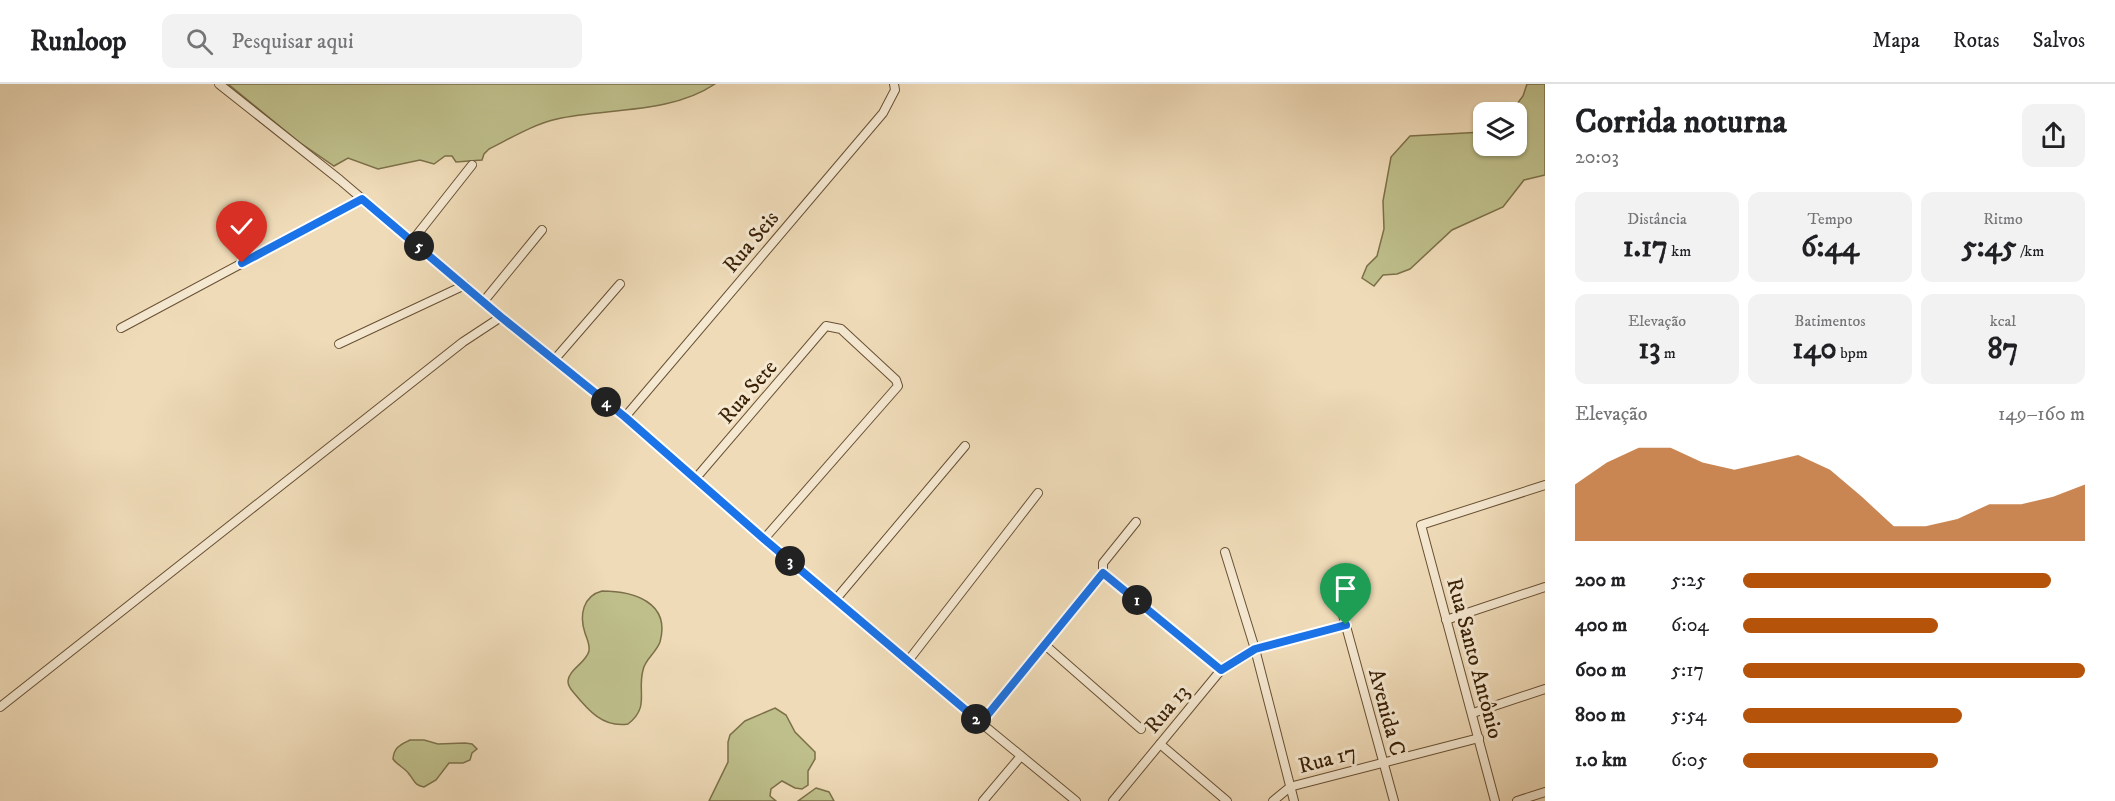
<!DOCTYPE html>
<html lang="pt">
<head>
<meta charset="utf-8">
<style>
  body { margin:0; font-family:"IM FELL DW Pica",serif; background:#f2f2f2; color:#202124; height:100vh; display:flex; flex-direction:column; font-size:22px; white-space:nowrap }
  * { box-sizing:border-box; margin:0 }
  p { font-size:20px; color:#757577 }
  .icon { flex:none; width:33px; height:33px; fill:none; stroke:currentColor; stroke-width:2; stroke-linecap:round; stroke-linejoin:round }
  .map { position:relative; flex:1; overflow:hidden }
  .details { display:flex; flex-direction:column; background:#fff; width:570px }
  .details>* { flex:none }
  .fabs { position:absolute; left:1473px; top:18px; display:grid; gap:12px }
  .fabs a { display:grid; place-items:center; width:54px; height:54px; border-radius:12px; background:#fff; box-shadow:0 2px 4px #0004; font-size:30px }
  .pin { position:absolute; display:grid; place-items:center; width:51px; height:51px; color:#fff; margin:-62px -26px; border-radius:50% 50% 50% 0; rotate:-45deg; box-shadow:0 0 6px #0007 }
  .pin .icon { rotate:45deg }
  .km { position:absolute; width:30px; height:30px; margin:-15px; border-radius:50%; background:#222; color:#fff; font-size:16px; line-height:30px; text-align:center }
  .round { display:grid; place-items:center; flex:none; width:63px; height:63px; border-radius:12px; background:#f2f2f2 }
  .overview { display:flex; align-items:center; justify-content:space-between; height:102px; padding:0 30px }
  h1 { font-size:33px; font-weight:700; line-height:45px }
  .stats { display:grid; grid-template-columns:repeat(3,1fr); gap:9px; height:102px; padding:6px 30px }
  .stats div { display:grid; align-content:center; border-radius:12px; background:#f2f2f2; text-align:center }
  .stats b { font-size:30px; font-weight:700 }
  .stats small { font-size:16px; font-weight:400 }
  .stats p { font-size:16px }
  .chart { height:168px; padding:12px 30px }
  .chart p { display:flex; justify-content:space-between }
  .chart svg { width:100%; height:108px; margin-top:6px; fill:#b45309; opacity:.7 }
  ul { padding:0 30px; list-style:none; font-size:20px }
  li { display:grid; grid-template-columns:96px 72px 1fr; align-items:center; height:45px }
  li i { height:15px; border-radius:8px; background:#b45309 }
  header { display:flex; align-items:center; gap:36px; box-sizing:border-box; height:84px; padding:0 30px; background:#fff; border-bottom:2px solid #e0e0e0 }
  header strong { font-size:28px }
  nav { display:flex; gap:33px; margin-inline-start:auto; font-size:21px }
  .search { width:420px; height:54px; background:#f2f2f2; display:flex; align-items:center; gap:15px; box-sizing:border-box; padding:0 21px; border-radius:12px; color:#757577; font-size:22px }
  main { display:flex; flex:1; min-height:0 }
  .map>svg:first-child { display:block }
  .green { fill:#bebf8b; stroke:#7c7049; stroke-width:1.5 }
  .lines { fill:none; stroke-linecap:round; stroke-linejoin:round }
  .minor-casing { stroke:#685033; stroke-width:10 }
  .minor { stroke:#f5e8d1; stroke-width:8 }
  .route-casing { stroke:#fff; stroke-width:12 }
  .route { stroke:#1a73e8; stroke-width:8 }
  .labels { text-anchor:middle; stroke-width:6; stroke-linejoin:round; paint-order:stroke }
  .street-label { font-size:22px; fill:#3b2207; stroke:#f5e8d1 }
</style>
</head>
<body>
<header>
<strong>Runloop</strong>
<div class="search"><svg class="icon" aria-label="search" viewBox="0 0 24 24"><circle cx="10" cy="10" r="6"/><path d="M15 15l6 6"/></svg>Pesquisar aqui</div>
<nav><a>Mapa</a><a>Rotas</a><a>Salvos</a></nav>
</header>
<main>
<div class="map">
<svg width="1545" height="717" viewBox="0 0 1545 717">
  <rect width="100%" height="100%" fill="#efdbb8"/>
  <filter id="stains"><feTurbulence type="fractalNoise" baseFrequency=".00333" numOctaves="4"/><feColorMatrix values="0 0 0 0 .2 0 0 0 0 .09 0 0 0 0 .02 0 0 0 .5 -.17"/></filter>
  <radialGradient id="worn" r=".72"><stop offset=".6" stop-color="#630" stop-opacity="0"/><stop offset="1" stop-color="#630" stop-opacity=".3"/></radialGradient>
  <!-- green -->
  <g class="green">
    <path d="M228 0H715C671 30 607 24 557 35 534 40 511 54 489 65L484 70 482 76 456 78 452 72H445L434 80 420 76 378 85 348 74 334 82 299 58Z"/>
    <polygon points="1527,0 1545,0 1545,91 1524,96 1503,123 1452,146 1410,185 1397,190 1383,191 1374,202 1362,194 1367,182 1377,172 1384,145 1383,117 1391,73 1410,52 1483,48 1484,62 1516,62 1516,28 1511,28 1523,12"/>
    <path d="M602 507C633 507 671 518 660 558 656 569 645 575 643 586 637 608 650 623 628 640 603 644 588 626 574 609 571 605 568 603 568 597 569 585 586 579 589 567 590 560 587 555 585 549 579 531 583 512 602 507Z"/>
    <polygon points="775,624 786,631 795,648 815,668 815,675 808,687 808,701 802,705 795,704 782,697 771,705 770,712 776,717 709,717 728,678 728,658 730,651 745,637"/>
    <path d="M410 656H424L438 660 465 659 472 660 477 665 472 669 470 676 463 679H449L436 696 424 703C414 701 415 697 409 690 405 684 397 681 393 675 394 663 400 661 410 656Z"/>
    <polygon points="816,704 829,708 834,717 798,717"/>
  </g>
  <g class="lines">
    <!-- minor casing -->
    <g class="minor-casing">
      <g id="minor">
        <polyline points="219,0 340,96 501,233 625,333 764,455 981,639 1076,717"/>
        <polyline points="412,157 472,81"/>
        <polyline points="484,217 542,146"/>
        <polyline points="121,244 362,115"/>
        <polyline points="339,260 465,201"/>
        <polyline points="555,275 620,200"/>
        <polyline points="625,333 883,29 895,6 894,0"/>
        <polyline points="696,394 826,242 841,245 896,296 898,302 764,455"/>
        <polyline points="1136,438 1103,479 1103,489 1221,586"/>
        <polyline points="1225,468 1255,565 1294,717"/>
        <polyline points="1338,513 1394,717"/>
        <polyline points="836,515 965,362"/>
        <polyline points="1446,536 1545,503"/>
        <polyline points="1045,561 1141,645"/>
        <polyline points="908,577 1038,409"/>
        <polyline points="0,623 463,258 501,233"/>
        <polyline points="1473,629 1545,605"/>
        <polyline points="981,639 1103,489"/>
        <polyline points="1160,660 1227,717"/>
        <polyline points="983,717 1021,672"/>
        <polyline points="1113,717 1221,586 1255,565 1346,541"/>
        <polyline points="1273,717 1290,703 1297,701 1479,654"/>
        <polyline points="1495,717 1421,441 1545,401"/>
        <polyline points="1517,717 1545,708"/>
      </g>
    </g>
    <!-- minor -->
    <use href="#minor" class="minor"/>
  </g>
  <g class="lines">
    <!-- route casing -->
    <g class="route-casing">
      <polyline id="route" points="242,179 362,115 501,233 625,333 764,455 981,639 1103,489 1221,586 1255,565 1346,541"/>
    </g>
    <!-- route -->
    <use href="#route" class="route"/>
  </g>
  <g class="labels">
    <!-- street labels -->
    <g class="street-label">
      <text transform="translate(750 157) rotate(-50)" y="8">Rua Seis</text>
      <text transform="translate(747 307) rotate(-49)" y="8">Rua Sete</text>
      <text transform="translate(1476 574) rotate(75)" y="8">Rua Santo Antônio</text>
      <text transform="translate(1166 624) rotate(-50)" y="8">Rua 13</text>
      <text transform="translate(1388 628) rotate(75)" y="8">Avenida C</text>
      <text transform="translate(1327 674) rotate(-15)" y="8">Rua 17</text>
    </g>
  </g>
  <rect width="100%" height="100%" filter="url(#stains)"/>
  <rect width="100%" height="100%" fill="url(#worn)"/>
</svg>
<div class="fabs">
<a><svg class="icon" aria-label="layers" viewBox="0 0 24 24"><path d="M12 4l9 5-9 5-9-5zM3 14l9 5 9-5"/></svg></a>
</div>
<div class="pin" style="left:1346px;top:541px;background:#1e9e55"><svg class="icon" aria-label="arrive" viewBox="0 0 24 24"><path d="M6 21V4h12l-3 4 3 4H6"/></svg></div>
<div class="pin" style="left:242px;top:179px;background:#d93025"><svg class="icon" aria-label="check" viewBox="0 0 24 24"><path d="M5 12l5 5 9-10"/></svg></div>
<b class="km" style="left:1137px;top:516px">1</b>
<b class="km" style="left:976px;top:635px">2</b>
<b class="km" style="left:790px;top:477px">3</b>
<b class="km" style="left:606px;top:318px">4</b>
<b class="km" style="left:419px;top:162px">5</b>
</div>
<section class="details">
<div class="overview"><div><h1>Corrida noturna</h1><p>20:03</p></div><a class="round"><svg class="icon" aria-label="share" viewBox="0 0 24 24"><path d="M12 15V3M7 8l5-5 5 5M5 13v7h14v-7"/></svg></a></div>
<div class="stats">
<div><p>Distância</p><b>1.17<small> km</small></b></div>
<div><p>Tempo</p><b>6:44</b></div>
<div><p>Ritmo</p><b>5:45<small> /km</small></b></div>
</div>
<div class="stats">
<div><p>Elevação</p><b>13<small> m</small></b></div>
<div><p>Batimentos</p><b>140<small> bpm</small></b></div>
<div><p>kcal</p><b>87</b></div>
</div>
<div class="chart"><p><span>Elevação</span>149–160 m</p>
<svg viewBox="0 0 160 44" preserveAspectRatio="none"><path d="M0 44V21L10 12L20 6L30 6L40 12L50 15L60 12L70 9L80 15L90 26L100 38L110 38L120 35L130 29L140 29L150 26L160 21V44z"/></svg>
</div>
<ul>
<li><b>200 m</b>5:25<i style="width:90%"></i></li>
<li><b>400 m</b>6:04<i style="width:57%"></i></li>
<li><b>600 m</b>5:17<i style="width:100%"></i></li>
<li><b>800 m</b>5:54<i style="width:64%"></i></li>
<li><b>1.0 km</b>6:05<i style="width:57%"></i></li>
</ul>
</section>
</main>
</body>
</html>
